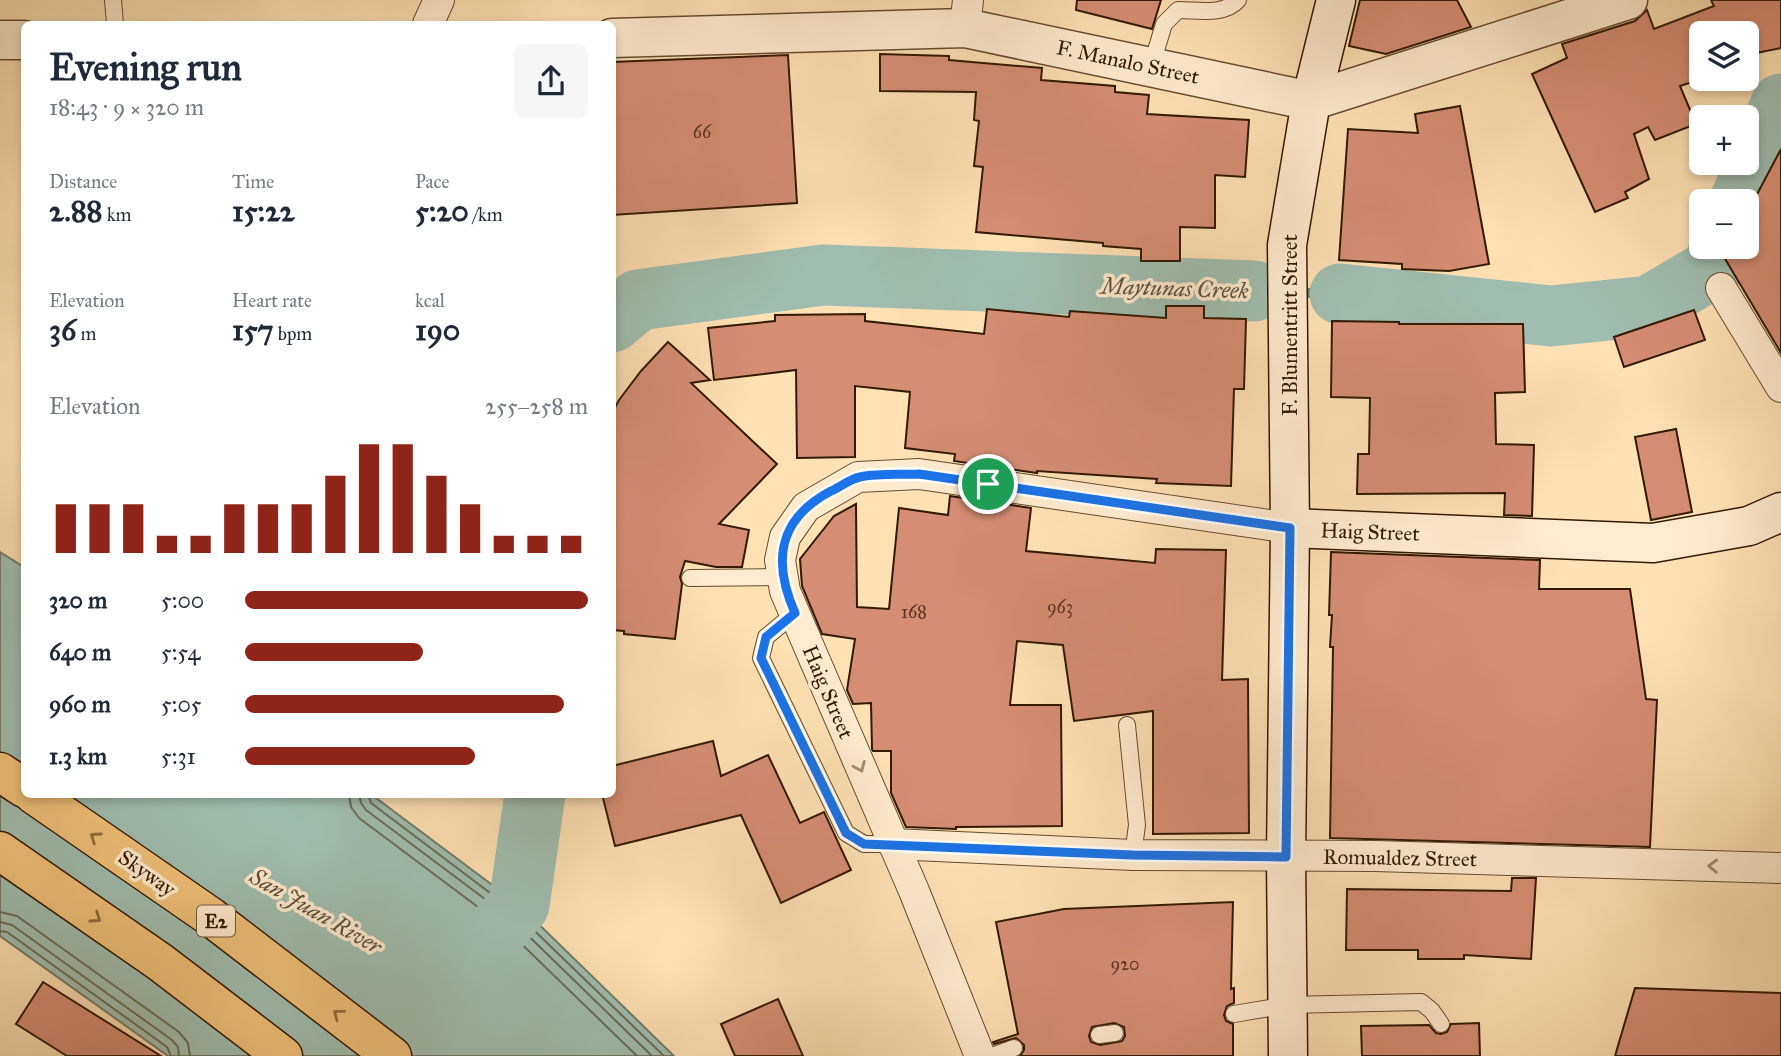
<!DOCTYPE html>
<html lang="en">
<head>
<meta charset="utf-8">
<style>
  body { margin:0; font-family:"IM FELL Great Primer",serif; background:#f6f6f7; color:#1f2937; height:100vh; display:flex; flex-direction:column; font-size:26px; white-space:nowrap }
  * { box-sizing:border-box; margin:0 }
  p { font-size:23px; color:#747a83 }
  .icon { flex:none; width:38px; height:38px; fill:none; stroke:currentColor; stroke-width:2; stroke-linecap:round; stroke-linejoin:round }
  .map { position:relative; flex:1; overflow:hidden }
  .side { position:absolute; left:21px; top:21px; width:595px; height:777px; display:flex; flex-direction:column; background:#fff; border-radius:10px; box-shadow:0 4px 10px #0003 }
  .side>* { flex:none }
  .controls { position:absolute; left:1689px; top:21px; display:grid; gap:14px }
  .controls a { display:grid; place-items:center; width:70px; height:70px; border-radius:10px; background:#fff; box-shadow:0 4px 10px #0003; font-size:35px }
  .pin { position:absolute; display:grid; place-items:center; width:60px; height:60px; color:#fff; margin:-30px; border:4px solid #fff; border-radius:50%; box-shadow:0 2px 7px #0007 }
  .round { display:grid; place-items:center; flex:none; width:74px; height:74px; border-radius:10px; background:#f6f6f7 }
  .head { display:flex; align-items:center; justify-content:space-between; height:119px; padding:0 28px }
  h1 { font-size:38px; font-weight:700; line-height:52px }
  .figures { display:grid; grid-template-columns:repeat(3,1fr); gap:10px; height:119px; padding:7px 28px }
  .figures div { display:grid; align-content:center }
  .figures b { font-size:30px; font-weight:700 }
  .figures small { font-size:19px; font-weight:400 }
  .figures p { font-size:19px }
  .chart { height:196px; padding:14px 28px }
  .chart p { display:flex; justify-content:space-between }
  .chart svg { width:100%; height:126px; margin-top:7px; stroke:#8f2418; stroke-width:6 }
  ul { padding:0 28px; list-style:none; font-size:23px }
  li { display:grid; grid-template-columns:112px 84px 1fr; align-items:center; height:52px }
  li i { height:18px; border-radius:9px; background:#8f2418 }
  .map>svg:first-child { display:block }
  .water { fill:#a0bdb0; stroke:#747b6a; stroke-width:2 }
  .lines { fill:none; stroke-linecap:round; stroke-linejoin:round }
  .shore { stroke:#6a6b58; stroke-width:2 }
  .stream { stroke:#747b6a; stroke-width:10 }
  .river { stroke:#a0bdb0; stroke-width:61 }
  .building { fill:#d58d73; stroke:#331900; stroke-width:2; fill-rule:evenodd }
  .service-casing { stroke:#664b2d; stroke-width:18 }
  .minor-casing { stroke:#664b2d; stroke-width:32 }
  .tertiary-casing { stroke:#664b2d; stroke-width:41 }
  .secondary-casing { stroke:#331900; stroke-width:41 }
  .motorway-casing { stroke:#331900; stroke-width:41 }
  .service { stroke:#ffecce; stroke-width:16 }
  .minor { stroke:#ffecce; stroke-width:30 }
  .tertiary { stroke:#ffecce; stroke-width:38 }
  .secondary { stroke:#ffecce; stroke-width:38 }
  .motorway { stroke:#f0c07a; stroke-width:38 }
  .oneway { stroke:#a38d71 }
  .oneway2 { stroke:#926c3d }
  .route-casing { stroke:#fff; stroke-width:14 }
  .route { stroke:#1a73e8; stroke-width:9 }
  .labels { text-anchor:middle; stroke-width:7; stroke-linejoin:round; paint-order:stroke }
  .number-label { font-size:18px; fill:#5c361d }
  .shield { fill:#ffecce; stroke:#70583e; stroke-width:2 }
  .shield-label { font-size:19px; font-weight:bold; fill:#331900 }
  .street-label { font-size:21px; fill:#331900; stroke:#ffecce }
  .water-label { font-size:23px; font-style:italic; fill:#59523e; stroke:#ffecce }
</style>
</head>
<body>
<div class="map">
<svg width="1781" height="1056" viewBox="0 0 1781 1056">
  <rect width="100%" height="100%" fill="#ffe1b4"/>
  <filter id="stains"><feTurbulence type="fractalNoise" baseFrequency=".00286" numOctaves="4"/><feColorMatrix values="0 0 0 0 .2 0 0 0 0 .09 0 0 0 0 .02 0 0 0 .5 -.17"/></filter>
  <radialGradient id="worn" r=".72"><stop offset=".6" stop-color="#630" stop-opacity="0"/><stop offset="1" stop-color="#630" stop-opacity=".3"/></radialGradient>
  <!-- water -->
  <polygon class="water" points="0,552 24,567 24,794 372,795 519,905 674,1056 168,1056 0,936"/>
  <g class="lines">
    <!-- shore -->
    <g class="shore">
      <polyline points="349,794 351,807 359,818 502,925 637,1056"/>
      <polyline points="359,794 361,803 366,810 509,917 652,1056"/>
      <polyline points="368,794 371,803 514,911 664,1056"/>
      <polyline points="0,912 17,916 179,1032 188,1043 190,1056"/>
      <polyline points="0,922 12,925 172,1040 178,1047 179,1056"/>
      <polyline points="0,931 7,932 167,1047 171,1056"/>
    </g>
    <!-- stream -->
    <polyline class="stream" points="1254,291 1340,294"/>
    <!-- river -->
    <g class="river">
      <polyline points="1740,201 1781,104"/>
      <polyline points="1340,294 1551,316 1649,306 1712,269 1721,247"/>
      <polyline points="612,322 638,300 823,275 1254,291"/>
      <polyline points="464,969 519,905 535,794"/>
    </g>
  </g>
  <!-- building -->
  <g class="building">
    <polygon points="1077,0 1161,0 1152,29 1076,10"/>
    <polygon points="1360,0 1457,0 1471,27 1386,54 1349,46"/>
    <polygon points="1711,0 1781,0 1781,48 1746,55 1746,33 1701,33 1701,79 1680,86 1696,124 1655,140 1648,127 1634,134 1649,179 1625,192 1628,198 1595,212 1532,74 1567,58 1562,44 1635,21 1647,10 1654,29 1714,6"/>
    <polygon points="880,54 949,56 949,60 1042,68 1041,80 1115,86 1115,92 1149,95 1147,114 1249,120 1245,177 1215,175 1215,228 1180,227 1180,261 1141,261 1141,249 1103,246 1103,243 976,232 983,167 974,166 979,121 974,120 976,92 880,91"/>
    <polygon points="788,55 797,203 612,215 612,62"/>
    <polygon points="1460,106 1489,264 1449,271 1402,269 1402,264 1339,260 1348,129 1418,133 1415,114"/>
    <polygon points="1781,149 1781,353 1718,247 1746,247 1746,215"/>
    <polygon points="1166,306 1204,306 1204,318 1246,319 1244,389 1234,389 1231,486 1156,483 1157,479 1037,471 1037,473 954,461 955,454 905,448 910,392 855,386 855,457 797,458 796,370 714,380 708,328 775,321 775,315 865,314 865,321 984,334 987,309 1069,317 1070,311 1166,318"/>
    <polygon points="1694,310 1705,340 1624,367 1614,337"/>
    <polygon points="1332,321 1399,322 1399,324 1523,324 1525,392 1495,393 1496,444 1534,445 1532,516 1504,515 1505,493 1357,494 1358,454 1369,454 1370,398 1331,397"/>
    <polygon points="668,342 710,380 691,383 777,464 719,524 749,530 742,567 716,567 685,561 680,577 682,584 675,639 624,634 624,631 612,630 612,413 619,400 641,371"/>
    <polygon points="1676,429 1692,512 1651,520 1635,437"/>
    <polygon points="950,496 1031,508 1026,551 1155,563 1156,549 1226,550 1222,680 1248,679 1249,833 1153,834 1153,711 1074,721 1063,645 1017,641 1010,705 1061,705 1062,826 956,827 956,829 906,827 891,793 891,751 873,751 872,749 871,703 853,704 847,690 855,639 822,634 802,586 800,559 834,516 856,504 857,607 889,609 899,508 948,515"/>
    <polygon points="1331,552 1540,560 1539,589 1630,589 1646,699 1657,700 1650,847 1330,838 1333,647 1330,647 1332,615 1329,615"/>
    <polygon points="713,741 721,776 768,755 800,823 824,812 851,870 781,903 741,815 615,846 602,794 612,794 612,766"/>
    <polygon points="1512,878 1536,878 1531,959 1464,955 1464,959 1418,959 1418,950 1346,950 1347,889 1511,891"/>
    <path d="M1233 902 1231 989 1234 988V1003L1227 1006 1224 1015 1226 1021 1233 1024V1056H1020L1024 1050V1045L1016 1038 994 1044 993 1042 1018 1034 996 922 1064 909ZM1114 1023 1124 1027 1125 1036 1122 1041 1100 1045 1091 1042 1089 1036 1092 1027Z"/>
    <polygon points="43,982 161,1056 67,1056 16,1024"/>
    <polygon points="1635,988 1781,993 1781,1056 1615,1056"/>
    <polygon points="778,999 803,1056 735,1056 721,1024"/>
    <polygon points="1479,1023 1480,1056 1362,1056 1361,1026 1429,1025 1436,1033 1441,1034 1447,1032 1451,1024"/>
  </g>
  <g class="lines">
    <!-- service casing -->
    <g class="service-casing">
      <g id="service">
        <polyline points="113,0 115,24"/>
        <path d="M1151 67 1164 24 1178 10C1198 10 1223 16 1238 0"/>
        <polyline points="690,578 783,577"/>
        <polyline points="795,613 766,637 761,658 846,833 864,844 893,844"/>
        <polyline points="1127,725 1137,825 1133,855"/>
        <polyline points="1234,1014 1287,1005 1421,1002 1432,1011 1441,1024"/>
        <polyline points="1099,1035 1115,1033"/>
        <polyline points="992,1056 1014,1048"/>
      </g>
    </g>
    <!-- minor casing -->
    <g class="minor-casing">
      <g id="minor">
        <polyline points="428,24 439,0"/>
        <polyline points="965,28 968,0"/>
        <polyline points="1721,288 1781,387"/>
        <polyline points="893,844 1133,855 1375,856 1781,868"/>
        <polyline points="980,1056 914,891 785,591 780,560 785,537 806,507 858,477 919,474 1290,528"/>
      </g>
    </g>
    <!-- tertiary casing -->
    <g class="tertiary-casing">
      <g id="tertiary">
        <polyline points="612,38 965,28 1311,101 1628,0"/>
        <polyline points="0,40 24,40"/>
      </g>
    </g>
    <!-- secondary casing -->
    <g class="secondary-casing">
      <g id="secondary">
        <polyline points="1290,528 1653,543 1749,526 1781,512"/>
        <polyline points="1288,1056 1286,857 1290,528 1287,245 1311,101 1336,0"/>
      </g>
    </g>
    <!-- motorway casing -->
    <g class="motorway-casing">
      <g id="motorway">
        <polyline points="0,772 24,788"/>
        <polyline points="33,794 211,917 392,1056"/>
        <polyline points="0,851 160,962 283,1056"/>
      </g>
    </g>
    <!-- service -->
    <use href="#service" class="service"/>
    <!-- minor -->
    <use href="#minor" class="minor"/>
    <!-- tertiary -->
    <use href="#tertiary" class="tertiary"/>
    <!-- secondary -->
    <use href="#secondary" class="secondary"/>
    <!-- motorway -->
    <use href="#motorway" class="motorway"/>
  </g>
  <!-- one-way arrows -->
  <defs><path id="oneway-chevron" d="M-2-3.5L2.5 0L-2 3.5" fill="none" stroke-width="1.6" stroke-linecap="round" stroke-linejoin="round" transform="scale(1.75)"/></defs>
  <g class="oneway">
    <use href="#oneway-chevron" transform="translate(860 767) rotate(67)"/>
    <use href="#oneway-chevron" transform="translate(1713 866) rotate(-178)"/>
  </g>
  <g class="oneway2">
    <use href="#oneway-chevron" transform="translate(95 837) rotate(-145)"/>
    <use href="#oneway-chevron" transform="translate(96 918) rotate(35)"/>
    <use href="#oneway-chevron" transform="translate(338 1014) rotate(-142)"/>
  </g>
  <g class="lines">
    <!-- route casing -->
    <g class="route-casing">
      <path id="route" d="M919 474 1290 528 1286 857 1133 855 864 844 846 833 761 658 766 637 795 613C772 561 778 519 831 491 840 487 850 479 860 477 878 473 900 475 919 474Z"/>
    </g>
    <!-- route -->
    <use href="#route" class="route"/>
  </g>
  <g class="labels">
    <!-- number labels -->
    <g class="number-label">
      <text x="702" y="138">66</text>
      <text x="1060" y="613">963</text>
      <text x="914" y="618">168</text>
      <text x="1125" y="970">920</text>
    </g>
    <!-- shield labels -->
    <rect class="shield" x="197" y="905.5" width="38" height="31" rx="5"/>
    <g class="shield-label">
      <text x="216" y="928">E2</text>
    </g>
    <!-- street labels -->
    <g class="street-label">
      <text transform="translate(1128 62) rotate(12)" y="7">F. Manalo Street</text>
      <text transform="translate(1290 325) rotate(-90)" y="7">F. Blumentritt Street</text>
      <text transform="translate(1370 532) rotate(2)" y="7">Haig Street</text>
      <text transform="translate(828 692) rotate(67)" y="7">Haig Street</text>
      <text transform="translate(1400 858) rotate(1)" y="7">Romualdez Street</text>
      <text transform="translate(147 873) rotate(35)" y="7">Skyway</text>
    </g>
    <!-- water labels -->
    <g class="water-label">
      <text transform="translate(1175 288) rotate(2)" y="8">Maytunas Creek</text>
      <text transform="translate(316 911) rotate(30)" y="8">San Juan River</text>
    </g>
  </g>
  <rect width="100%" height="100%" filter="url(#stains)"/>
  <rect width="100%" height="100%" fill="url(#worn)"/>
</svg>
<div class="controls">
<a><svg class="icon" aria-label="layers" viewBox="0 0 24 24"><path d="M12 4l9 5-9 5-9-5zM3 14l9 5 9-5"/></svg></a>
<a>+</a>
<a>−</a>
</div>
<div class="pin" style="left:988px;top:484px;background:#1e9e55"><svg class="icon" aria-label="arrive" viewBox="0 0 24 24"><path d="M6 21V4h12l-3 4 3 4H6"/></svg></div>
<section class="side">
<div class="head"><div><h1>Evening run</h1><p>18:43 · 9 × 320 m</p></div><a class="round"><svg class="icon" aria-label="share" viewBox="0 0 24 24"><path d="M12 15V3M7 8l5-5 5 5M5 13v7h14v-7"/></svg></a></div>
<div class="figures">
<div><p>Distance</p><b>2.88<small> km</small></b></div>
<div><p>Time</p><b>15:22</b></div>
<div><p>Pace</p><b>5:20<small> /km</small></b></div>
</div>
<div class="figures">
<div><p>Elevation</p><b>36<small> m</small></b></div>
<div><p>Heart rate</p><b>157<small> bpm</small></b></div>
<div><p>kcal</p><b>190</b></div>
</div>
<div class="chart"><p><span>Elevation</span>255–258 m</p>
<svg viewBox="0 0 160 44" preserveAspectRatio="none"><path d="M5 44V27M15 44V27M25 44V27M35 44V38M45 44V38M55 44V27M65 44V27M75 44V27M85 44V17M95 44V6M105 44V6M115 44V17M125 44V27M135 44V38M145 44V38M155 44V38"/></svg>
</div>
<ul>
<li><b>320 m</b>5:00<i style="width:100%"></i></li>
<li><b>640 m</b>5:54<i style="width:52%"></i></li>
<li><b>960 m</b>5:05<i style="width:93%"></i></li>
<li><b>1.3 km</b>5:31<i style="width:67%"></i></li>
</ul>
</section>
</div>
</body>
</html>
